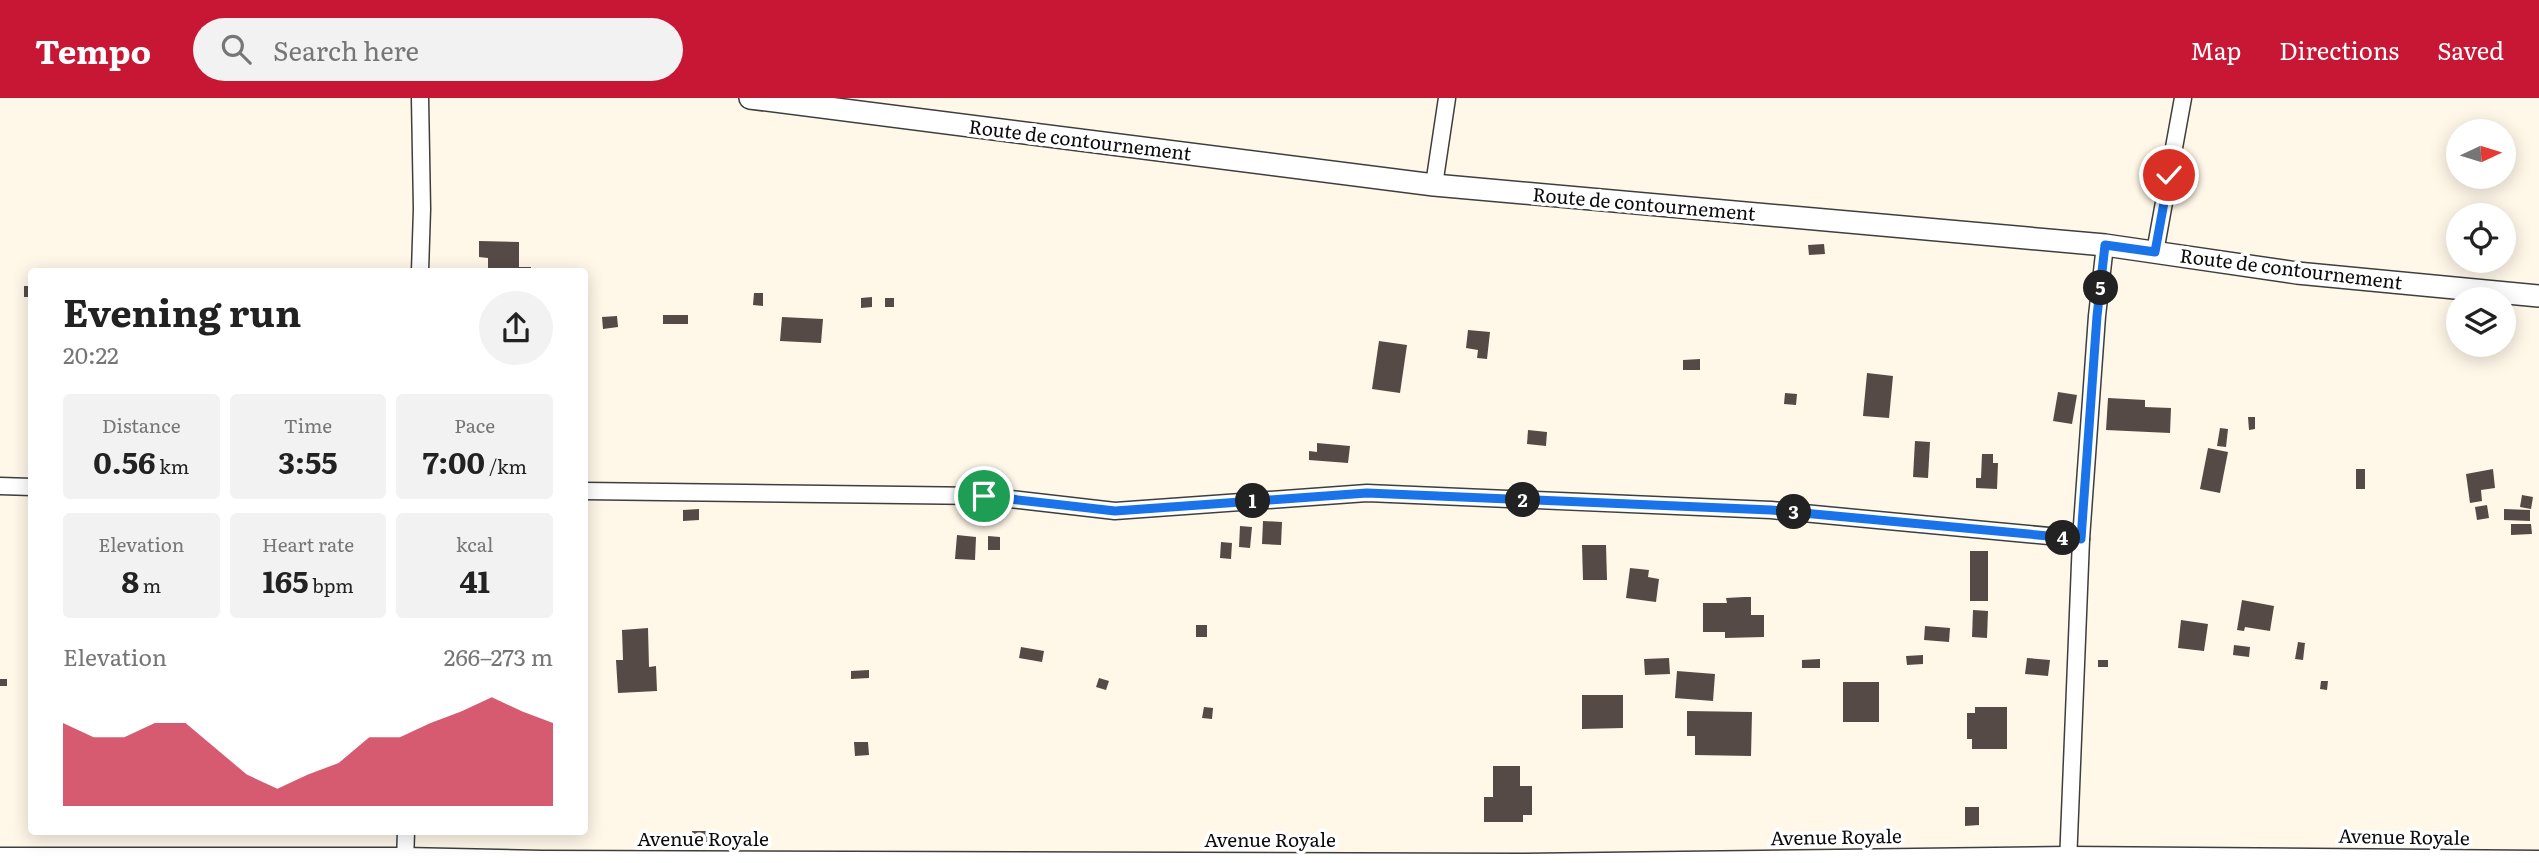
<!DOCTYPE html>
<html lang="en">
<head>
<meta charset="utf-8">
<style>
  body { margin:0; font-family:Literata,serif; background:#f2f2f2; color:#222; height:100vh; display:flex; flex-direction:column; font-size:26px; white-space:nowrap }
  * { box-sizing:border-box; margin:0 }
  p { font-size:23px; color:#767676 }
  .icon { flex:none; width:38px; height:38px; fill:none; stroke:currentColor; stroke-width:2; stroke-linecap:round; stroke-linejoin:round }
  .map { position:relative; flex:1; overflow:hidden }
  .panel { position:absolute; left:28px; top:170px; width:560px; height:567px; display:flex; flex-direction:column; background:#fff; border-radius:7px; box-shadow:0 4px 18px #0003 }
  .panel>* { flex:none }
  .needle { width:46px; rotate:86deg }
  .controls { position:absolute; left:2446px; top:21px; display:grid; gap:14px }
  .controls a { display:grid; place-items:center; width:70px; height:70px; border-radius:50%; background:#fff; box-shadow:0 4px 18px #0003; font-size:35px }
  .pin { position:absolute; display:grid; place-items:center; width:60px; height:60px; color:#fff; margin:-30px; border:4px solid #fff; border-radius:50%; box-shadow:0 2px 7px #0007 }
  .km { position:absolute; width:35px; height:35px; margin:-18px; border-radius:50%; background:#222; color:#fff; font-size:19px; line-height:35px; text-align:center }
  .round { display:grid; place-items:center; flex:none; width:74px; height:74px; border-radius:37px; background:#f2f2f2 }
  .head { display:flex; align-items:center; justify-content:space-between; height:119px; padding:0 35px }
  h1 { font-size:38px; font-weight:700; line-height:52px }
  .metrics { display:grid; grid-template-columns:repeat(3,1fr); gap:10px; height:119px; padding:7px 35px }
  .metrics div { display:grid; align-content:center; border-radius:7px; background:#f2f2f2; text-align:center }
  .metrics b { font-size:30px; font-weight:700 }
  .metrics small { font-size:19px; font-weight:400 }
  .metrics p { font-size:19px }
  .chart { height:196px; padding:14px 35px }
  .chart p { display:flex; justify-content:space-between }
  .chart svg { width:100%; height:126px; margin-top:7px; fill:#c71735; opacity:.7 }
  header { display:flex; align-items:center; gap:42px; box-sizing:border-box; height:98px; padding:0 35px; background:#c71735; color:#fff }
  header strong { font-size:33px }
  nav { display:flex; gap:38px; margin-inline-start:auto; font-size:24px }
  .search { width:490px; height:63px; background:#f2f2f2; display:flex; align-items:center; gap:18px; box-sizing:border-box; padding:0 24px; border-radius:38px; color:#767676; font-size:26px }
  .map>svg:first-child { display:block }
  .building { fill:#554a46 }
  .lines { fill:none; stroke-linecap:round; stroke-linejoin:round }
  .minor-casing { stroke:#3e3e3e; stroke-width:19 }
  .tertiary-casing { stroke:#3e3e3e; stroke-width:24 }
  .minor { stroke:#fff; stroke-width:16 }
  .tertiary { stroke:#fff; stroke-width:21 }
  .route-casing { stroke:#fff; stroke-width:14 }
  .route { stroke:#1a73e8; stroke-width:9 }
  .labels { text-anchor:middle; stroke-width:7; stroke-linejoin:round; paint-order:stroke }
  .street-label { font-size:19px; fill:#0b0b0b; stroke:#fff }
</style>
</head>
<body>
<header>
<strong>Tempo</strong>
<div class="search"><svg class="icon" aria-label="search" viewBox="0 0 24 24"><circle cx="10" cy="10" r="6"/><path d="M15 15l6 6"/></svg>Search here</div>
<nav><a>Map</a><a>Directions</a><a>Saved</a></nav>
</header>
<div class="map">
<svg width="2539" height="765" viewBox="0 0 2539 765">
  <rect width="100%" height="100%" fill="#fff8e9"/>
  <!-- building -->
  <g class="building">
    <polygon points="479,143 519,144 519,169 531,169 531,173 480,173 480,170 488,170 488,160 479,159"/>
    <polygon points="1824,146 1825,156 1809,157 1808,147"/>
    <rect x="24" y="188" width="8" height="11"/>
    <polygon points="754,195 763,195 763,208 753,207"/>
    <polygon points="872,199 872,209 861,210 861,200"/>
    <rect x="885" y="200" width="9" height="9"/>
    <rect x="663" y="217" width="25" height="9"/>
    <polygon points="617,218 618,229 603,231 602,219"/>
    <polygon points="782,219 823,221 821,245 780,243"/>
    <polygon points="1468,232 1490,234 1487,261 1477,260 1478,252 1466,250"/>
    <polygon points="1379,243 1407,247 1400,295 1372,291"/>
    <polygon points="1700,261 1700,272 1683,272 1683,262"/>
    <polygon points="1867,275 1893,278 1889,320 1863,318"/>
    <polygon points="2058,294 2077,297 2072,326 2053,323"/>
    <polygon points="1785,295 1797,296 1796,307 1784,306"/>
    <polygon points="2108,300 2145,302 2145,309 2171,310 2170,335 2106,332"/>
    <polygon points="2248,319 2255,319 2255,331 2249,332"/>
    <polygon points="2220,330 2228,331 2226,349 2217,348"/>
    <polygon points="1528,332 1547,334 1546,348 1527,346"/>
    <polygon points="1915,343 1930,344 1928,380 1913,379"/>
    <polygon points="1317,345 1350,348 1348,365 1309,362 1309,353 1317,354"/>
    <polygon points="2208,350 2228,354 2220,395 2200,391"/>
    <polygon points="1982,356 1993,356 1993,365 1998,365 1997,391 1976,390 1976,380 1981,380"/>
    <polygon points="984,370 1002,374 1000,384 982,379"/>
    <rect x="2356" y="371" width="9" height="20"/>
    <polygon points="2493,371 2495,390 2481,392 2482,403 2470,405 2466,376"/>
    <polygon points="2522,397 2533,399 2531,411 2520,409"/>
    <polygon points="2487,407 2489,420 2477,422 2475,409"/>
    <polygon points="699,411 699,422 683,423 683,412"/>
    <polygon points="2504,411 2530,412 2530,423 2504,422"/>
    <polygon points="1263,423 1282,424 1281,447 1262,446"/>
    <polygon points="2511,426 2531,426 2532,436 2511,437"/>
    <polygon points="1240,428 1252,429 1250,450 1239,449"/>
    <polygon points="957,437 976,439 975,462 955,461"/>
    <polygon points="988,438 1000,439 1000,452 988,452"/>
    <polygon points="1221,444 1232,445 1231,461 1220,460"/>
    <polygon points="1582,447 1606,447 1607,482 1583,482"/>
    <rect x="1970" y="453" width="18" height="50"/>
    <polygon points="1630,470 1649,472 1648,479 1659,481 1656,504 1626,500"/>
    <polygon points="1744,499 1751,499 1751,517 1764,517 1764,539 1725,540 1725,534 1703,534 1703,505 1727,505 1726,500"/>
    <polygon points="2242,502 2274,508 2270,533 2245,529 2244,533 2237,532"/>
    <polygon points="1973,512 1988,513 1987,540 1972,539"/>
    <polygon points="2181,522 2208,526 2204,553 2178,550"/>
    <rect x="1196" y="527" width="11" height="12"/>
    <polygon points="1925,528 1950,530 1949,544 1924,542"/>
    <polygon points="648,530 649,569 656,568 657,593 618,595 616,562 623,562 622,532"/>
    <polygon points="2298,544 2305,545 2303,562 2295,561"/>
    <polygon points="2234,547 2250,549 2249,559 2233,557"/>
    <polygon points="1021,549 1044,553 1042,564 1019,560"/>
    <polygon points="1923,557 1923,566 1907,567 1906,558"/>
    <polygon points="1669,560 1670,576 1645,577 1644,561"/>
    <polygon points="2027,560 2050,562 2048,578 2025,576"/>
    <polygon points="1820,561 1820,570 1802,570 1802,562"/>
    <rect x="2098" y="562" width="10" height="7"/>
    <polygon points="869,572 869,580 851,581 851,573"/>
    <polygon points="1677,573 1715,576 1713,603 1675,600"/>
    <polygon points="1099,580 1109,583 1106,592 1096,589"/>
    <rect x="0" y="581" width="7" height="7"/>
    <polygon points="2321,583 2328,583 2327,592 2320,591"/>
    <rect x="1843" y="584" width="36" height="40"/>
    <polygon points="1582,597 1623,597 1623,630 1582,631"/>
    <polygon points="1204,609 1213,610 1212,621 1202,620"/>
    <polygon points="1975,609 2007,609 2007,651 1972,651 1972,641 1967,641 1967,615 1975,615"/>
    <polygon points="1687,613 1752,614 1751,658 1695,657 1695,638 1687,638"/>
    <polygon points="854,644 868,644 869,657 855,658"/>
    <polygon points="1493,668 1520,668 1520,688 1532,688 1532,717 1523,717 1523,724 1484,724 1484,699 1493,699"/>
    <polygon points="1965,709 1979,709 1979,727 1965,728"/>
    <rect x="692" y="733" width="21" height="11"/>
  </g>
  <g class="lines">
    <!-- minor casing -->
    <g class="minor-casing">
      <g id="minor">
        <polyline points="420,0 422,111 420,173"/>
        <polyline points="1434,87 1447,0"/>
        <polyline points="2155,154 2183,0"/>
        <polyline points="0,388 32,389"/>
        <polyline points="584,393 984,398 1115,413 1367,395 1771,412 2081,441"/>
        <polyline points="0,758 405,758 542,761 1519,764 2068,757 2539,761"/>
        <polyline points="405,765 406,733"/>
        <polyline points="2068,765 2081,441 2097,218 2105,147"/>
      </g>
    </g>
    <!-- tertiary casing -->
    <g class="tertiary-casing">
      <polyline id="tertiary" points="750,0 1434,87 2105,147 2297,175 2539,198"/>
    </g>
    <!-- minor -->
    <use href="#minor" class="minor"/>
    <!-- tertiary -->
    <use href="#tertiary" class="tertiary"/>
  </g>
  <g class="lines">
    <!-- route casing -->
    <g class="route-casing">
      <polyline id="route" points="984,398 1115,413 1367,395 1771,412 2081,441 2097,218 2105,147 2155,154 2169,77"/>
    </g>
    <!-- route -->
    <use href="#route" class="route"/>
  </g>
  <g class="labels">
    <!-- street labels -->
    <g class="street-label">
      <text transform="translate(1080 42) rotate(7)" y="7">Route de contournement</text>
      <text transform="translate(1644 106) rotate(5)" y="7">Route de contournement</text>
      <text transform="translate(2291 171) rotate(7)" y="7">Route de contournement</text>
      <text transform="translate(1836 739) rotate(-1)" y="7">Avenue Royale</text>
      <text transform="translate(2404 739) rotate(1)" y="7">Avenue Royale</text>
      <text x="703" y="748">Avenue Royale</text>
      <text x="1270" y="749">Avenue Royale</text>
    </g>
  </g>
</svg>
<div class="controls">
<a><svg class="needle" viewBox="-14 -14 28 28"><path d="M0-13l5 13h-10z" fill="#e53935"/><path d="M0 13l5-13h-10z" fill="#767676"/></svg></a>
<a><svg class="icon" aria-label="locate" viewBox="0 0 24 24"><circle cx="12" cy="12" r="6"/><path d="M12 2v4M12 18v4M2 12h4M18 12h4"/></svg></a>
<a><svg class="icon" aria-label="layers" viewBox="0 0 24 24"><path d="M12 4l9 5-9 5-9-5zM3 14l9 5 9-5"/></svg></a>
</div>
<div class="pin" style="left:984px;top:398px;background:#1e9e55"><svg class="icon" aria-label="arrive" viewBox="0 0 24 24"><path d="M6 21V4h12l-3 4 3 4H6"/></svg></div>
<div class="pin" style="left:2169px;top:77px;background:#d93025"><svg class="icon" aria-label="check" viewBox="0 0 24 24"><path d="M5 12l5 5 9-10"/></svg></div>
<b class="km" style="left:1253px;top:403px">1</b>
<b class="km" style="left:1523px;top:402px">2</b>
<b class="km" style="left:1794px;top:414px">3</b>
<b class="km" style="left:2063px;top:440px">4</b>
<b class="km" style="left:2101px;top:190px">5</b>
<section class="panel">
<div class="head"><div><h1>Evening run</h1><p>20:22</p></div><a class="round"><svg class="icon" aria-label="share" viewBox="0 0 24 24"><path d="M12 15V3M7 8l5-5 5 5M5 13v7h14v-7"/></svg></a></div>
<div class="metrics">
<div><p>Distance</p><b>0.56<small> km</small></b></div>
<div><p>Time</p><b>3:55</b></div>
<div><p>Pace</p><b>7:00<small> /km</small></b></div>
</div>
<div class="metrics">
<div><p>Elevation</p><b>8<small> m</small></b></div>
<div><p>Heart rate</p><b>165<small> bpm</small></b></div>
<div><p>kcal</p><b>41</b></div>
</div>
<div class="chart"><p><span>Elevation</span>266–273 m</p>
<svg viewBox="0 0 160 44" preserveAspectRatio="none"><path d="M0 44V15L10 20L20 20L30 15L40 15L50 24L60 33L70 38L80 33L90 29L100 20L110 20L120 15L130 11L140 6L150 11L160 15V44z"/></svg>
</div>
</section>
</div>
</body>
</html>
